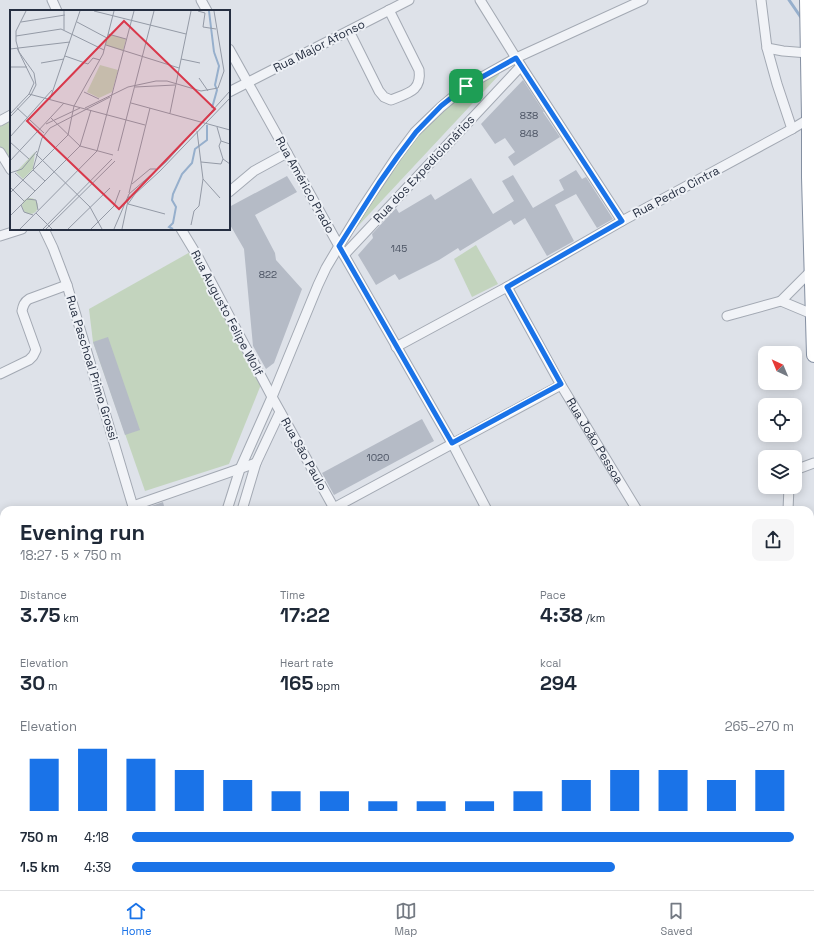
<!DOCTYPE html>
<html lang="en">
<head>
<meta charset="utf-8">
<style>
  body { margin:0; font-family:"Space Grotesk",sans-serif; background:#f6f6f7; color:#1f2937; height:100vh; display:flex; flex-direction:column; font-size:15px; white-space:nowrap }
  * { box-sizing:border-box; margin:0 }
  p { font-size:13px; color:#747a83 }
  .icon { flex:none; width:22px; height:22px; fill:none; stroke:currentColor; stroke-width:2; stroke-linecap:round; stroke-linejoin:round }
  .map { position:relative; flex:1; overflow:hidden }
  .drawer { position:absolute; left:0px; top:506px; width:814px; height:384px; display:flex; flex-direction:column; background:#fff; border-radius:12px 12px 0 0; box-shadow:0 2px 10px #0003 }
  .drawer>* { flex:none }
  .needle { width:26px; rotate:316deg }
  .buttons { position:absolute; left:758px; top:346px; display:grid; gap:8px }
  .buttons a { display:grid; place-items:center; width:44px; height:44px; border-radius:8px; background:#fff; box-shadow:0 2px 10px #0003; font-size:20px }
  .pin { position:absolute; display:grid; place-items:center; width:34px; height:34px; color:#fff; margin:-17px; border-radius:8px; box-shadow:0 2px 6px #0006 }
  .round { display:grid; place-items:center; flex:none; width:42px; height:42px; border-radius:8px; background:#f6f6f7 }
  .headline { display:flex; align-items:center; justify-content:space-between; height:68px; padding:0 20px }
  h1 { font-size:22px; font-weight:700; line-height:30px }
  .figures { display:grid; grid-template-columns:repeat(3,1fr); gap:6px; height:68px; padding:4px 20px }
  .figures div { display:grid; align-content:center }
  .figures b { font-size:20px; font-weight:700 }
  .figures small { font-size:11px; font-weight:400 }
  .figures p { font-size:11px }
  .chart { height:112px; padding:8px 20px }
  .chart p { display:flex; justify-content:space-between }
  .chart svg { width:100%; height:72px; margin-top:4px; stroke:#1a73e8; stroke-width:6 }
  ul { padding:0 20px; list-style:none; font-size:13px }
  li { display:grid; grid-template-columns:64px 48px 1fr; align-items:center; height:30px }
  li i { height:10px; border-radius:5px; background:#1a73e8 }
  .tabs { display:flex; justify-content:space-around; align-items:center; height:56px; border-top:1px solid #e0e1e3; background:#fff; font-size:11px; color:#747a83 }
  .tabs a { display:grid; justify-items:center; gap:2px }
  .tabs .active { color:#1a73e8 }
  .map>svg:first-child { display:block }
  .green { fill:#c3d4be }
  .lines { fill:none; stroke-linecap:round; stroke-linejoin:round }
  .stream { stroke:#96afcc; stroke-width:3 }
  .building { fill:#b5bbc6 }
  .minor-casing { stroke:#a3a9b3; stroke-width:11 }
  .major-casing { stroke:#9ca6b6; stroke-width:14 }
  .highway-casing { stroke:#848fa1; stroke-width:16 }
  .minor { stroke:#f1f3f7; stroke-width:9 }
  .major { stroke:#fff; stroke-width:12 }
  .highway { stroke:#fff; stroke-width:14 }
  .route-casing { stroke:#fff; stroke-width:8 }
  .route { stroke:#1a73e8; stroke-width:5 }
  .labels { text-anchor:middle; stroke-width:4; stroke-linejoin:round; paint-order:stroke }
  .number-label { font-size:10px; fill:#4a5262 }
  .street-label { font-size:12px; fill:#262f41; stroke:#eef1f6 }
  .inset-river { fill:none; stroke:#96afcc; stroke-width:2 }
  .inset-road { fill:none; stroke:#949aa6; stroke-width:1 }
  .view { fill:#d9384b; fill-opacity:0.15; stroke:#d9384b; stroke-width:2 }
  .inset-edge { fill:none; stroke:#262f41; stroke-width:2 }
</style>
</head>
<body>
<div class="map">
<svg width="814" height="890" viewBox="0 0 814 890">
  <rect width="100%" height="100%" fill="#dee2e9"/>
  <!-- green -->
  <g class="green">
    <polygon points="500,67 499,75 344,241 355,213 444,101"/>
    <polygon points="11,115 11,169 0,150 0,121"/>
    <polygon points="476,245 498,284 472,297 454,259"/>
    <polygon points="192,251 262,382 229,464 145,491 93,342 89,309"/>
  </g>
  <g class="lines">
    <!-- stream -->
    <polyline class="stream" points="789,0 802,19"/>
  </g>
  <!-- building -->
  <g class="building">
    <polygon points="523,80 544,112 543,112 560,137 514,166 508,157 515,152 505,138 495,144 481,124"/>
    <polygon points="576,170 582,179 586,177 613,219 597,228 576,194 555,205 574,241 547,256 525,218 514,225 511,220 460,251 458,248 439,260 399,280 395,274 376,285 358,255 373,238 372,234 396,208 399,213 431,194 435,200 471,178 493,214 514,201 502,181 513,175 533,208 564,190 559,180"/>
    <polygon points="287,176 297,192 255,215 275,253 276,260 302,289 274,363 266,369 253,346 244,249 229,223 229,207"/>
    <polygon points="108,337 140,430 125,435 93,342"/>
    <polygon points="422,419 434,441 334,495 322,473"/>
    <polygon points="163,502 165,510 140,510"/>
  </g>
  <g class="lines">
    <!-- minor casing -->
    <g class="minor-casing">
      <g id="minor">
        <polyline points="52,0 57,11"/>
        <polyline points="201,0 207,11"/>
        <polyline points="480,0 521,66 622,221"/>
        <polyline points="761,0 767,48 777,84 792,129"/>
        <path d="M349 31 379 91 384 97 391 100C408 93 422 91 419 70L389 10"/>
        <polyline points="767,48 783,51 808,53"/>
        <polyline points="229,49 344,255 452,443 487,510"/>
        <polyline points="229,92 409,0"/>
        <polyline points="0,121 11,115"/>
        <polyline points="0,152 11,170"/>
        <polyline points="229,192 254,171 287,153"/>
        <polyline points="44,229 53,248 67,285 134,510"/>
        <polyline points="181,229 198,257 272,397 335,510"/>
        <polyline points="0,236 22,229"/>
        <polyline points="344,255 521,66"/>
        <path id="s1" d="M507 287 561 385 637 510"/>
        <polyline points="781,301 811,271"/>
        <polyline points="727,316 781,301 812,314"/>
        <polyline points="396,347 507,287 622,221 792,129 812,117"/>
        <path d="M0 374 29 360 33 356 36 350 22 311C23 306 24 302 29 299L67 285"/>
        <polyline points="795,470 814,463"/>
        <polyline points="133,506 256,463"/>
        <polyline points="227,510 240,469 272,397 318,285 326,268 339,246 361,210 397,156 415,132 441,107 466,86 516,58 643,0"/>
        <polyline points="242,510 256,463 280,412"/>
        <polyline points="330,510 561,385"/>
        <polyline points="788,510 789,487"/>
        <polyline points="810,538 814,535"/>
        <polyline points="0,665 4,672"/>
        <polyline points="0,693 4,691"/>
        <polyline points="0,874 4,874"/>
        <polyline points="93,886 93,890"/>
        <polyline points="139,886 140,890"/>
        <polyline points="776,886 777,890"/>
        <polyline points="249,890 250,886"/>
        <polyline points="353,890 353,886"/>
        <polyline points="453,890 453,886"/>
        <polyline points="563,890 563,886"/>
        <polyline points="575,890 575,886"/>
        <polyline points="677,890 677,886"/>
      </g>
    </g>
    <!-- major casing -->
    <g class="major-casing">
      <polyline id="major" points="810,792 814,798"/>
    </g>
    <!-- highway casing -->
    <g class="highway-casing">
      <g id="highway">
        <polyline points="807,0 809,118 809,177 814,355"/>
        <polyline points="810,596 814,563"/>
        <polyline points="810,831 814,843"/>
      </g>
    </g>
    <!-- minor -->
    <use href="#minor" class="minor"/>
    <!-- major -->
    <use href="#major" class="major"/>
    <!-- highway -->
    <use href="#highway" class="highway"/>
  </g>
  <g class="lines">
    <!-- route casing -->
    <g class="route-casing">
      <polygon id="route" points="516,58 622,221 507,287 561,384 452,443 339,246 379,183 398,156 416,132 441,106 466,86"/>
    </g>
    <!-- route -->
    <use href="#route" class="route"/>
  </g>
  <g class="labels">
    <!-- number labels -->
    <g class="number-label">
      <text x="529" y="119">838</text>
      <text x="529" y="137">848</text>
      <text x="399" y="252">145</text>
      <text x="268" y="278">822</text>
      <text x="378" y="461">1020</text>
    </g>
    <!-- street labels -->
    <g class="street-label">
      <text transform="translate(319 46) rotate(-27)" y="4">Rua Major Afonso</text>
      <text transform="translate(424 169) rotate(-47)" y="4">Rua dos Expedicionários</text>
      <text transform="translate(305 185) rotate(61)" y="4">Rua Américo Prado</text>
      <text transform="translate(676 192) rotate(-28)" y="4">Rua Pedro Cintra</text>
      <text transform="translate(227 313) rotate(62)" y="4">Rua Augusto Felipe Wolf</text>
      <text transform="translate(92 368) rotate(73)" y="4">Rua Paschoal Primo Grossi</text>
      <text dy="4" stroke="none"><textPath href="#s1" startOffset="177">Rua João Pessoa</textPath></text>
      <text transform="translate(304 454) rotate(61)" y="4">Rua São Paulo</text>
    </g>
  </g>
  <!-- overview -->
  <g transform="translate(10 10)">
    <rect width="220" height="220" fill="#dee2e9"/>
    <path d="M98 24 116 29 113 41 95 35ZM90 55 108 60 102 82 89 88 77 82ZM25 142 23 159 13 169 6 162ZM12 196a8 8 0 1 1 16 0a8 8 0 1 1-16 0Z" fill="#c3d4be"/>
    <path class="inset-river" d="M199 1 204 42M202 98 207 80 205 75 209 56 204 42M163 219 159 217 163 213 166 197 162 190 163 184 172 164 182 153 185 139 197 130V115"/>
    <path class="inset-road" d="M84 1 176 24M188 1 195 3 193 17 206 19M11 12 55 5M67 12 97 28M54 20V1M98 24 116 29M6 26 51 19 94 40M96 35 169 58M0 39 60 32M55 46 78 54 83 48 90 50M171 49 190 53M31 53 54 49M0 57H17M189 68 198 81M125 77 165 75M74 82 89 89M19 84 135 115M40 89 70 1M121 93 220 120M7 98 34 123M75 98 118 77 146 71H157L191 81 208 78 214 61 204 1M160 103 181 1M0 104 19 84 24 73 7 38M0 107 21 85 26 75 24 63 9 42 6 31V21L16 1M41 108 70 136 103 145M36 114 70 98M207 117 211 131 220 134M187 121 193 169 210 188M0 127 42 80M211 131 209 136 213 149 220 154M0 132 19 149M108 141 144 1M26 144 80 197 92 219M0 151 54 93M191 152 211 154 213 149M23 159 32 128 40 118 100 87M23 160 35 171M0 163 12 159 27 141M5 163 25 181M122 174 140 159H146M0 177 14 191M0 183 58 125 64 96 93 44 104 1M119 183 140 98M17 189 26 190 28 200M11 195 14 202 23 205M26 203 42 219M155 204 118 194 125 184 150 161 220 88M0 206 70 136 81 100M181 215 184 201 189 196 193 169M10 219 87 141 124 1M33 219 102 149M36 219 105 151M58 219 100 178M81 219 104 196 110 180M104 219 119 184 156 152 220 81M112 219 119 186"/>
    <path class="view" d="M114 11 205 99 109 199 17 111Z"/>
    <rect width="220" height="220" class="inset-edge"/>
  </g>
</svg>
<div class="buttons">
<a><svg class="needle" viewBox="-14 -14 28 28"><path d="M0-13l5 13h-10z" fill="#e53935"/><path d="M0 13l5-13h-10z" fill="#747a83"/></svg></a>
<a><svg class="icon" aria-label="locate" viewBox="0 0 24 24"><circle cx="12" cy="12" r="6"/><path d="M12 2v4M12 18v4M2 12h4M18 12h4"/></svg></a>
<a><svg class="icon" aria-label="layers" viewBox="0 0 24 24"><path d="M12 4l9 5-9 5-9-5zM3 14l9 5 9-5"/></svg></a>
</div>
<div class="pin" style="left:466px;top:86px;background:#1e9e55"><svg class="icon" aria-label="arrive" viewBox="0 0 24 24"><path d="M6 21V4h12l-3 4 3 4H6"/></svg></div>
<section class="drawer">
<div class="headline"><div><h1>Evening run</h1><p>18:27 · 5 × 750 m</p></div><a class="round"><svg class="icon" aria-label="share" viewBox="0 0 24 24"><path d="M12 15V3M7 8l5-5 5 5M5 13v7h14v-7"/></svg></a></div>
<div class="figures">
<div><p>Distance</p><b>3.75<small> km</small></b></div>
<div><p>Time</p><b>17:22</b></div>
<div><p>Pace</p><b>4:38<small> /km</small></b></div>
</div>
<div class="figures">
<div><p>Elevation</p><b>30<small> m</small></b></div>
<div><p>Heart rate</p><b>165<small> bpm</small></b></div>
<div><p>kcal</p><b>294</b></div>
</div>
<div class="chart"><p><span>Elevation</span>265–270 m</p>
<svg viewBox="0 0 160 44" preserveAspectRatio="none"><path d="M5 44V12M15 44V6M25 44V12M35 44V19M45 44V25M55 44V32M65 44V32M75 44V38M85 44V38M95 44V38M105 44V32M115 44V25M125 44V19M135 44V19M145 44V25M155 44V19"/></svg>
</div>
<ul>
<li><b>750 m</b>4:18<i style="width:100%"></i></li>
<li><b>1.5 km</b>4:39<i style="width:73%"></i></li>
</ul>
</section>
</div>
<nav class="tabs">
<a class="active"><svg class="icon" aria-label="home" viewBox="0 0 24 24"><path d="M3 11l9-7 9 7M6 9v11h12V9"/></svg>Home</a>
<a><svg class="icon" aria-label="map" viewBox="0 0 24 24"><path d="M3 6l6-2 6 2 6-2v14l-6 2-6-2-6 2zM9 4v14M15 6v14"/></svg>Map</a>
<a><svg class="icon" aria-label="saved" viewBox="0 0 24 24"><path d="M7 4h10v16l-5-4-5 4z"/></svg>Saved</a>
</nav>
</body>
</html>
